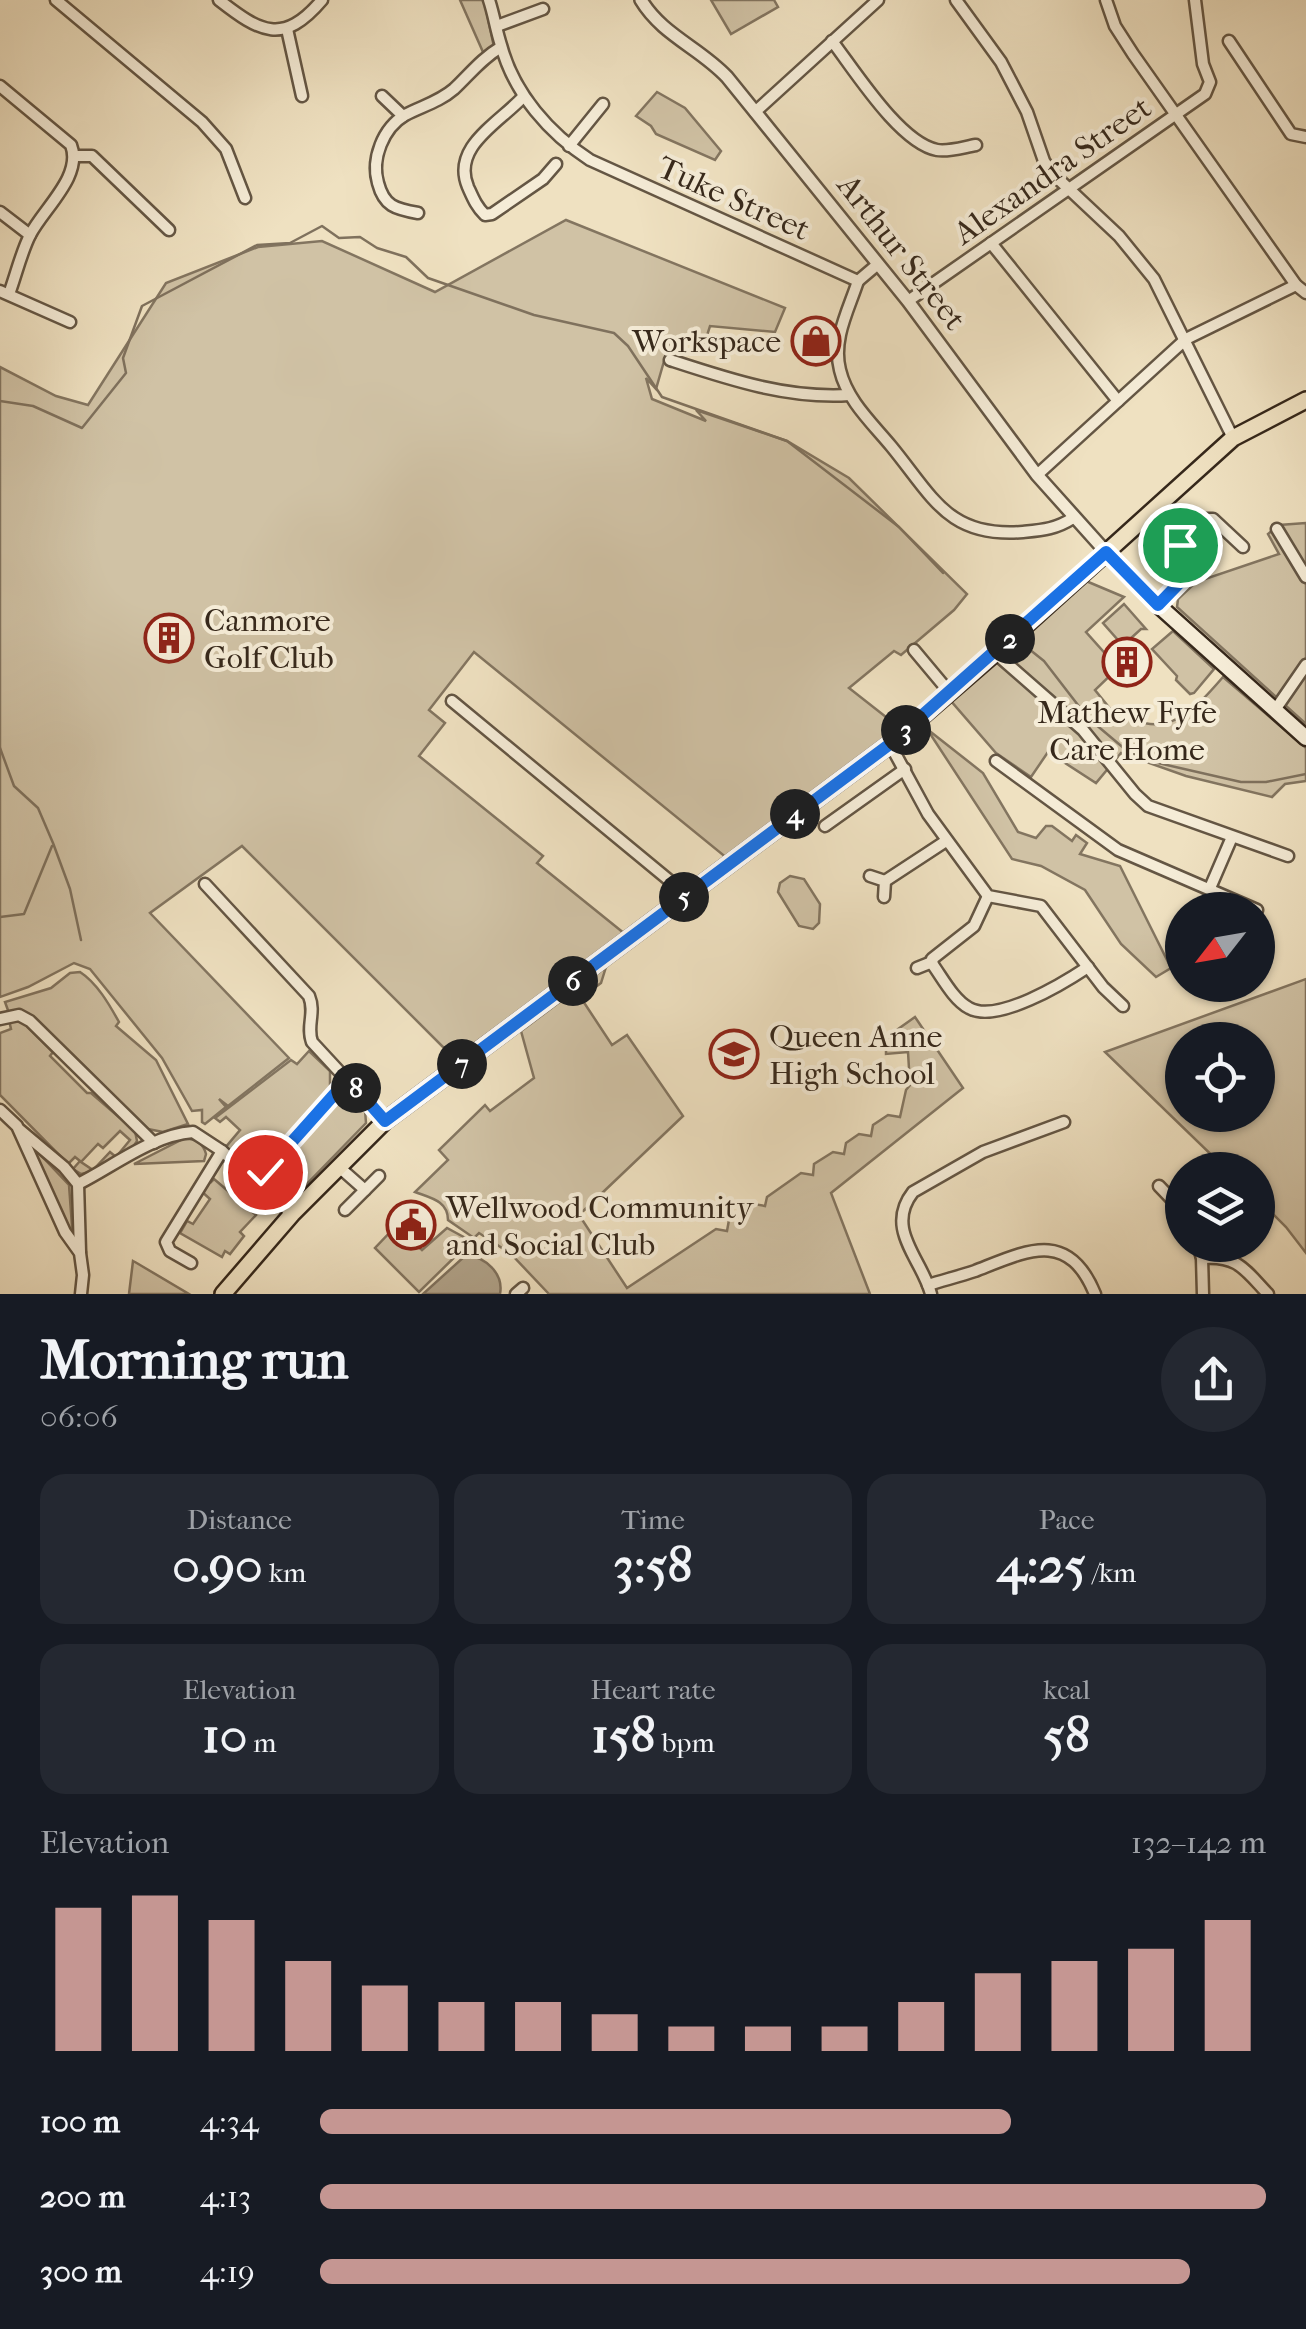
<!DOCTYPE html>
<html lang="en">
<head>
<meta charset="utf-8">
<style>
  body { margin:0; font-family:"IM FELL French Canon",serif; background:#242831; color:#f1f3f6; height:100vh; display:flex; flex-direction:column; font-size:38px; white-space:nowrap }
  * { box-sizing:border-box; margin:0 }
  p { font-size:32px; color:#9ea1a6 }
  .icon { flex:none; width:55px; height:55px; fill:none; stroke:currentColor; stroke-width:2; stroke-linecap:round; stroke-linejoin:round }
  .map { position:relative; height:1294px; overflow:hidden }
  .details { display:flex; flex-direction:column; background:#171b24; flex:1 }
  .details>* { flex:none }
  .needle { width:65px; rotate:239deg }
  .tools { position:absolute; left:1165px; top:892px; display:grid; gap:20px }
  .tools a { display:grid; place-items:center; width:110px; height:110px; border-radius:50%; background:#171b24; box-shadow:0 2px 8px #0004; font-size:50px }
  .pin { position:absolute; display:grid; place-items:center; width:85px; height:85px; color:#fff; margin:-42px; border:5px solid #fff; border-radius:50%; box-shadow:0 2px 10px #0007 }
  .km { position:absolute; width:50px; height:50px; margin:-25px; border-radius:50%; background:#222; color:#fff; font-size:28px; line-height:50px; text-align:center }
  .round { display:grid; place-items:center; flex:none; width:105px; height:105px; border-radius:52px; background:#242831 }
  .head { display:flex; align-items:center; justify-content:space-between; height:170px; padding:0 40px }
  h1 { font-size:55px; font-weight:700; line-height:75px }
  .metrics { display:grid; grid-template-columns:repeat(3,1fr); gap:15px; height:170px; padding:10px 40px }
  .metrics div { display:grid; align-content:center; border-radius:25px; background:#242831; text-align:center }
  .metrics b { font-size:50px; font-weight:700 }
  .metrics small { font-size:28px; font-weight:400 }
  .metrics p { font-size:28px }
  .chart { height:280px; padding:20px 40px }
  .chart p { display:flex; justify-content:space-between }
  .chart svg { width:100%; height:180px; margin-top:10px; stroke:#c59692; stroke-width:6 }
  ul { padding:0 40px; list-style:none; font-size:32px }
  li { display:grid; grid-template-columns:160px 120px 1fr; align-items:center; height:75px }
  li i { height:25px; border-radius:12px; background:#c59692 }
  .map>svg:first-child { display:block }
  .green { fill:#d0c2a5; stroke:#837560; stroke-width:2.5; fill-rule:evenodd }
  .water { fill:#b0a289; stroke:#7f715d; stroke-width:2.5 }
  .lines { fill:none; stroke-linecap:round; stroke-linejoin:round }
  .stream { stroke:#7f715d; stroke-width:2.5 }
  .minor-casing { stroke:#645644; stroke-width:15 }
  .tertiary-casing { stroke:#645644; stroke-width:16 }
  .secondary-casing { stroke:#36281b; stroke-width:19 }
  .primary-casing { stroke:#36281b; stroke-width:20 }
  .minor { stroke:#f5ecd7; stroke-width:10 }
  .tertiary { stroke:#f5ecd7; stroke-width:11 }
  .secondary { stroke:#f5ecd7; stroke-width:14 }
  .primary { stroke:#efe1c1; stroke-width:15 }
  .route-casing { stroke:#fff; stroke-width:20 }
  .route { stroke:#1a73e8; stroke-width:12 }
  .labels { text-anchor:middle; stroke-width:8; stroke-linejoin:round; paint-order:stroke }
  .street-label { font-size:32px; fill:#36281b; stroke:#f5ecd7 }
  .poi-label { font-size:32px; fill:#36281b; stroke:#f5ecd7; text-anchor:start }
</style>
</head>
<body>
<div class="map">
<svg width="1306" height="1294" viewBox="0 0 1306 1294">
  <rect width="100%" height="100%" fill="#efe1c1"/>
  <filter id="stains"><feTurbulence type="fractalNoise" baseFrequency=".002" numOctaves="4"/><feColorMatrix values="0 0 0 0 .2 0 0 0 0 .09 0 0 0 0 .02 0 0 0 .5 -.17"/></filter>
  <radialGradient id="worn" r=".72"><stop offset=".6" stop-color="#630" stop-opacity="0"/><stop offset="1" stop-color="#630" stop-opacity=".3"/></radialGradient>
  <!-- green -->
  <g class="green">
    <polygon points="460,0 484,0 494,47 483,52"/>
    <polygon points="711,0 774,0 778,7 731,34"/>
    <polygon points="657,92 685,108 721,151 715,160 656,134 651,126 636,116"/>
    <polygon points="566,220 785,308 775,332 710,326 704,345 671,337 656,389 646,378 652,399 706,421 696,410 787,441 849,478 967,594 954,610 901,655 894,651 849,688 900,728 728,859 474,652 429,710 445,723 419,756 543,856 537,863 625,934 454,1058 242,846 150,913 289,1058 228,1106 219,1099 226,1107 205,1124 202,1122 202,1110 192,1111 162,1058 90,969 74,963 28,987 0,997 0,367 56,396 88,405 166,283 258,247 322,241 435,292"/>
    <polygon points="1306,523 1306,724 1177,607 1178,599 1196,582 1279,554 1268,534 1279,525"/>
    <path d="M1086 581 1124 597 1086 632 1118 668 1095 690 1112 711 1115 709C1163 744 1192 713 1223 677L1306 748V781L1285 784 1272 797 1186 776 1121 753 1096 783 1048 752 1031 777 996 753 951 701Z"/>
    <polygon points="1124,604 1146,629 1141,629 1130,639 1132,642 1125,648 1103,623"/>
    <polygon points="1173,631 1214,669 1194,693 1190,694 1176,680 1177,676 1152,649"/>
    <polygon points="927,729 983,773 1018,832 1036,838 1046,826 1052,826 1072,841 1076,835 1087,843 1080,854 1120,866 1171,968 1156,977 1121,944 1085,890 1041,866 1012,859"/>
    <polygon points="790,876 804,879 820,904 819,923 813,929 799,926 778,892 780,883"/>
    <path d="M606 967 601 983 581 998 612 1045 627 1035 683 1116 579 1215 627 1288 716 1229 727 1231 729 1220 754 1204 765 1206 767 1197 801 1173 813 1175 814 1164 833 1152 844 1154 846 1143 859 1134 871 1136 873 1125 888 1115 900 1117 906 1090 910 1085 908 1052 886 1054V1034H891L915 1017 963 1088 831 1193 870 1294H549L511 1254 479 1233 474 1238 448 1220C448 1201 431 1198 415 1192L448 1160 439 1150 485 1105 490 1111 534 1078 521 1031Z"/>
    <path d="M80 972C97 983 109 1004 119 1022L116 1026 156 1060 188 1124 163 1132 148 1129 39 1022 21 1011 9 1013 5 1002 51 988 70 973Z"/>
    <path d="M1306 979V1253L1286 1227 1258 1199V1170H1227L1105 1052ZM1258 1040V1115H1182V1040Z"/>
    <path d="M20 1019 53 1052 50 1056 87 1093H91L135 1131 137 1141C128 1157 99 1171 81 1174L73 1169 80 1161 75 1157 68 1164 0 1095V1033L11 1029 9 1020ZM120 1131 130 1140 116 1157 110 1152 93 1170 81 1162 98 1144 103 1148Z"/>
    <polygon points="309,1051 330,1071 330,1087 261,1167 247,1168 225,1148 240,1130 226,1117 220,1122 215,1118 291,1060 297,1064"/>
    <polygon points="348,1093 365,1110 366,1123 298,1193 285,1198 269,1184 273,1169 339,1095"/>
    <path d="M183 1139C195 1138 203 1143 206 1154L204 1161 134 1164Z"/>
    <polygon points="34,1148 69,1185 73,1240 34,1152"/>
    <polygon points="207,1179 211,1182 214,1179 256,1215 240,1232 244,1236 230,1254 225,1251 222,1257 180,1233 187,1221 193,1224 210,1199 200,1190"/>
    <polygon points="396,1226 422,1250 447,1228 471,1241 419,1292 375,1248"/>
    <polygon points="133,1261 135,1262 189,1294 129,1294"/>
  </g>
  <!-- water -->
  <path class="water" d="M466 1255C485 1257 504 1273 500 1294H423Z"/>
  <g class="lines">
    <!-- stream -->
    <g class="stream">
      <polyline points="0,401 33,406 82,428 126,373 123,358 142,306 257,245 290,243 322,226 339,238 360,237 377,248 406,257 428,278 534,315 614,333 628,346 662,397 787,441 899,527 943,573"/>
      <polyline points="1029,649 1044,661 1088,718 1126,750 1145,760 1241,782 1266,782 1306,774"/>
      <polyline points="0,748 14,786 38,808 53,843 70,889 81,940"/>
      <polyline points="0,917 24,914 52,846"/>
    </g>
    <!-- minor casing -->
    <g class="minor-casing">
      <g id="minor">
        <polyline points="56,0 202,122 226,149 245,198"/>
        <path d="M219 0C260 32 283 46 322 0"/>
        <path d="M489 0C494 15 496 30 501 45 514 94 550 134 590 160L858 281 878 264"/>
        <polyline points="956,0 1001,62 1027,112 1044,161 1053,174 1119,236 1154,279 1233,438"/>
        <polyline points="1106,0 1115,26 1133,54 1296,285 1306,293"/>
        <polyline points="497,26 543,9"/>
        <polyline points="287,29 302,96"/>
        <path d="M832 41C855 71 900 143 937 150 949 152 964 147 976 145"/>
        <polyline points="1229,41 1291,134 1306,137"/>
        <path d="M0 86 71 145C83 176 44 208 30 235 21 253 16 275 9 294"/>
        <polyline points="382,96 403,116"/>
        <path d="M523 97C499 123 451 147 468 187 473 198 476 206 485 215L492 214 543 179 556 164"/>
        <polyline points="755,112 878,0"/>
        <polyline points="569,146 603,104"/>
        <polyline points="75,156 92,156 169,230"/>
        <polyline points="0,212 30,235"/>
        <path d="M418 213C395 209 384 206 378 183 371 159 383 128 405 115 422 106 439 102 454 89 470 74 481 59 501 47"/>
        <polyline points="991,243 1118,401"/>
        <path d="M858 281C849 309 832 339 840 370 847 400 871 422 891 446 933 497 948 538 1023 532 1043 530 1056 529 1073 518"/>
        <polyline points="0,291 70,322"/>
        <polyline points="908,301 1205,94 1210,82 1203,64 1195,0"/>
        <path d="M670 360C728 379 787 399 849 395"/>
        <polyline points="1037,475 1186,339 1296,285"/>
        <polyline points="1277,529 1306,577"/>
        <polyline points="1158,605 1188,573 1180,545 1204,519 1213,519 1243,547"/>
        <polyline points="914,650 950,693"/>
        <polyline points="995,653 1083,730 1135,794 1148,806 1288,856"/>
        <polyline points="452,701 687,895"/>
        <polyline points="1275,710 1306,665"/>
        <polyline points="890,744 928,814 988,896 1041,906 1103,987 1123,1006"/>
        <polyline points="996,761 1118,850 1257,910"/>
        <polyline points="825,826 905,769"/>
        <polyline points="870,876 885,881 884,897"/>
        <polyline points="885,881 946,841"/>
        <path d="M205 884 309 996C316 1013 306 1026 312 1042L385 1121"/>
        <polyline points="1210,888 1232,837"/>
        <path d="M988 896 974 926 932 959 933 965C943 979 954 1000 969 1008 997 1024 1064 983 1088 967"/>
        <polyline points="917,968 932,962"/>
        <polyline points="0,1019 19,1015 30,1021 154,1143"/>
        <polyline points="0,1110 17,1126 65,1232 80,1253 83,1275 81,1294"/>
        <polyline points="20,1130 64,1167 78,1184 80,1252"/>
        <polyline points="339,1167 365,1190"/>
        <polyline points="256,1182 347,1079"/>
        <path d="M78 1184C114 1166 152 1135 193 1132L222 1151 292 1214"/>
        <polyline points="1159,1186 1182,1210"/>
        <polyline points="345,1210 379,1176"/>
        <polyline points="1198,1245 1202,1258 1203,1294"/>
        <path d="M1202 1258C1238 1255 1245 1270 1268 1294"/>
        <polyline points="191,1263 170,1251 166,1242 222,1151"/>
        <path d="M928 1285C944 1280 960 1276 975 1271 1026 1251 1068 1228 1095 1294"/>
        <polyline points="516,1294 523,1288"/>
        <path d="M931 1294C922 1259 884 1229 913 1192L983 1152 1064 1122"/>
      </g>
    </g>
    <!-- tertiary casing -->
    <g class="tertiary-casing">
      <path id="tertiary" d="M641 0C662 35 700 48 727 77L908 301 1037 475 1106 552"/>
    </g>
    <!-- secondary casing -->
    <g class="secondary-casing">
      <polyline id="secondary" points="1106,552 1158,605 1306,738"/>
    </g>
    <!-- primary casing -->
    <g class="primary-casing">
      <polyline id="primary" points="223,1294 292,1214 385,1121 890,744 995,653 1233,438 1306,400"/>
    </g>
    <!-- minor -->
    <use href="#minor" class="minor"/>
    <!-- tertiary -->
    <use href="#tertiary" class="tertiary"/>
    <!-- secondary -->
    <use href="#secondary" class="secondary"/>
    <!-- primary -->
    <use href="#primary" class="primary"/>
  </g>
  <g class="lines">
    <!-- route casing -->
    <g class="route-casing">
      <polyline id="route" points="265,1172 348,1079 385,1121 890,744 1106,552 1158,605 1188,574 1180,545"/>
    </g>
    <!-- route -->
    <use href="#route" class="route"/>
  </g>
  <!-- icons -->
  <defs>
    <g id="shop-ring" transform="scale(2.5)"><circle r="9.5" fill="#f5ecd7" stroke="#8f2418" stroke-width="1.5"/><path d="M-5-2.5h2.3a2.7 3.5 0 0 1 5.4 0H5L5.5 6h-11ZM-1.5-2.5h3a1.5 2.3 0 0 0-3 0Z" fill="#8f2418"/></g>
    <g id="building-ring" transform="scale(2.5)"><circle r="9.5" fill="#f5ecd7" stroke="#8f2418" stroke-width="1.5"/><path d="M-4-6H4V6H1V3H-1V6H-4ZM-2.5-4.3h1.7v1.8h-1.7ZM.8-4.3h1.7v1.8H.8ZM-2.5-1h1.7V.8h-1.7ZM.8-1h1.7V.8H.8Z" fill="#8f2418"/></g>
    <g id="school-ring" transform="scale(2.5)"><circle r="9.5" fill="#f5ecd7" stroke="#8f2418" stroke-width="1.5"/><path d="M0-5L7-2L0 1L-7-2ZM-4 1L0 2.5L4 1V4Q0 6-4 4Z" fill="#8f2418"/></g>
    <g id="civic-ring" transform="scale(2.5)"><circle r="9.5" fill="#f5ecd7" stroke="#8f2418" stroke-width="1.5"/><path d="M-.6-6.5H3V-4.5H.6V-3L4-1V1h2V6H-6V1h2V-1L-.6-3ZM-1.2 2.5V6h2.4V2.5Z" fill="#8f2418"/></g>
  </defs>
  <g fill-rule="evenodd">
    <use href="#shop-ring" x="816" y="341"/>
    <use href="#building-ring" x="169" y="638"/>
    <use href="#building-ring" x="1127" y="662"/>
    <use href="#school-ring" x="734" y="1054"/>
    <use href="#civic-ring" x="411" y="1225"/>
  </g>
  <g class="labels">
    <!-- street labels -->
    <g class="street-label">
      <text transform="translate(1052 170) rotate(-35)" y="11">Alexandra Street</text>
      <text transform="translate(734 198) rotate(24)" y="11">Tuke Street</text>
      <text transform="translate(902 252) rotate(52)" y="11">Arthur Street</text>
    </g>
    <!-- poi labels -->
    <g class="poi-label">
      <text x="781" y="352" text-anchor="end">Workspace</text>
      <text x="204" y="631">Canmore<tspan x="204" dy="37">Golf Club</tspan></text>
      <text x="1127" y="723" text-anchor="middle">Mathew Fyfe<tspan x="1127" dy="37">Care Home</tspan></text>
      <text x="769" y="1047">Queen Anne<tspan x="769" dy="37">High School</tspan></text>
      <text x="446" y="1218">Wellwood Community<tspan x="446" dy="37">and Social Club</tspan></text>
    </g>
  </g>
  <rect width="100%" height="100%" filter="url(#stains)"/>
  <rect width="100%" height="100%" fill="url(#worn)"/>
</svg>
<div class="tools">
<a><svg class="needle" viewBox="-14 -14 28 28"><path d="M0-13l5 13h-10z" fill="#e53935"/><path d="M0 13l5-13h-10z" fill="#9ea1a6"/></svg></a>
<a><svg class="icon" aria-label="locate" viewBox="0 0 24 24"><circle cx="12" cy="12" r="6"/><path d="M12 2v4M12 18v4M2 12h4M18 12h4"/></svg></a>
<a><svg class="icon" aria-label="layers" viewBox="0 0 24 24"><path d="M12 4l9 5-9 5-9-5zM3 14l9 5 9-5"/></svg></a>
</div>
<div class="pin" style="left:1180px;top:545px;background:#1e9e55"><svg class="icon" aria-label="arrive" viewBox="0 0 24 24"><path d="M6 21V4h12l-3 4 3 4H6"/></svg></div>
<div class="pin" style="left:265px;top:1172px;background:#d93025"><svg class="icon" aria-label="check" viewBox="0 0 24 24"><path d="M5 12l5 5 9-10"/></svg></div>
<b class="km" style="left:1010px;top:639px">2</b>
<b class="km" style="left:906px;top:730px">3</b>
<b class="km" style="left:795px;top:814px">4</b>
<b class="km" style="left:684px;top:897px">5</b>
<b class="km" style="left:573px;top:981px">6</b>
<b class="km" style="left:462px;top:1064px">7</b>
<b class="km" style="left:356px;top:1088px">8</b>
</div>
<section class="details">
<div class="head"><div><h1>Morning run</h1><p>06:06</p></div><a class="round"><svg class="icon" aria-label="share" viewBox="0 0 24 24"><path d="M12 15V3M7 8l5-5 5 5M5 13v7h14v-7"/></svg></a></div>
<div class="metrics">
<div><p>Distance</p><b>0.90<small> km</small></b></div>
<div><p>Time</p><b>3:58</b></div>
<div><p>Pace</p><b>4:25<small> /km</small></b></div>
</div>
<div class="metrics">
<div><p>Elevation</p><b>10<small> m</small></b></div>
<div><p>Heart rate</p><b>158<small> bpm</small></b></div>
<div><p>kcal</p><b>58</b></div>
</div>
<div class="chart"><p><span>Elevation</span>132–142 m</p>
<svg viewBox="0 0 160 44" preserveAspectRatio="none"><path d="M5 44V9M15 44V6M25 44V12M35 44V22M45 44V28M55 44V32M65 44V32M75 44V35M85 44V38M95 44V38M105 44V38M115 44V32M125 44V25M135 44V22M145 44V19M155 44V12"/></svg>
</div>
<ul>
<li><b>100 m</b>4:34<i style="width:73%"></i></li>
<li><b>200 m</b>4:13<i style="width:100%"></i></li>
<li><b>300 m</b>4:19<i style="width:92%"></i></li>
</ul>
</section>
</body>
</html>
